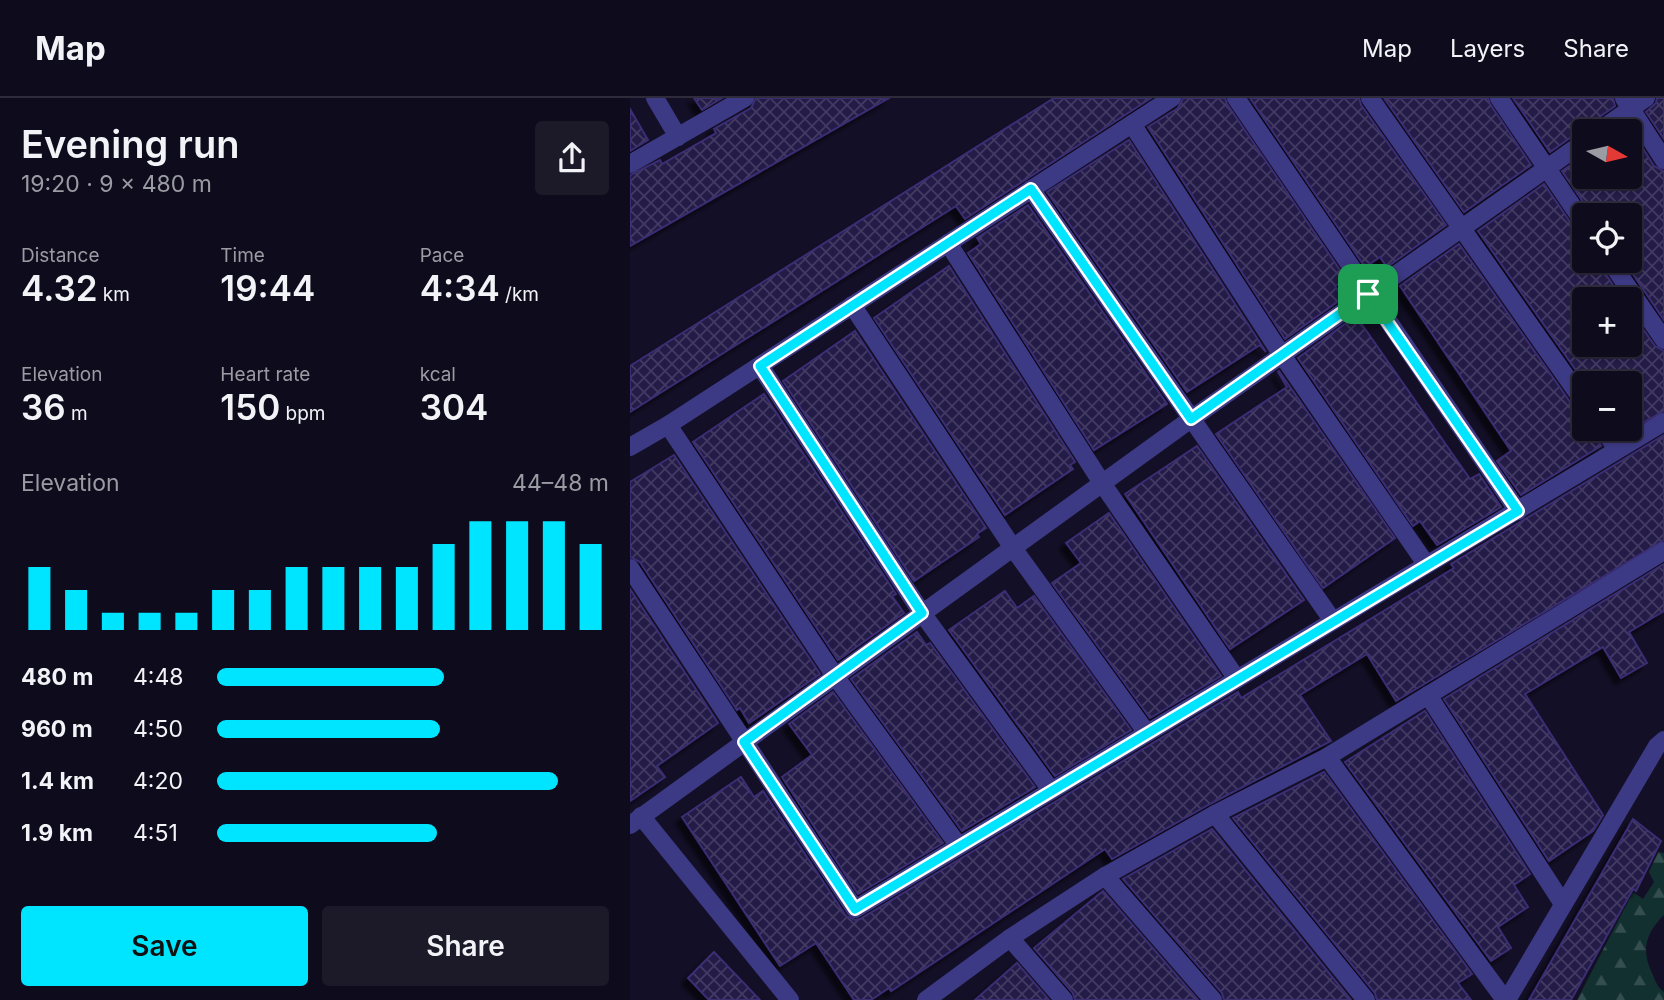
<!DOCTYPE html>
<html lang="en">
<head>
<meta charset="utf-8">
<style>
  body { margin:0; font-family:Inter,sans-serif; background:#1c1929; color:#f1f3f6; height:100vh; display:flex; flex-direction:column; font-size:26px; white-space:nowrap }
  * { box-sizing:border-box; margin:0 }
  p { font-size:23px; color:#9b9ba3 }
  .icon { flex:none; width:38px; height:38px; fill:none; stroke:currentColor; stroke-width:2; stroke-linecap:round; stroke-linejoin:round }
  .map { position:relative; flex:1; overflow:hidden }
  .panel { display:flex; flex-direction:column; background:#0e0b1c; width:630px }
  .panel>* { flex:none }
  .needle { width:46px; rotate:98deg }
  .fabs { position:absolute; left:942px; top:21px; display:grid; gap:14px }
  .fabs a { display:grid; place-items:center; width:70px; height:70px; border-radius:7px; background:#0e0b1c; box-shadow:0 2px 5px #0004,0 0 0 2px #2e2b3b; font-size:35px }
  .pin { position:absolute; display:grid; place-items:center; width:60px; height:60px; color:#fff; margin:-30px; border-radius:14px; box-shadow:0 4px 10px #0006 }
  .round { display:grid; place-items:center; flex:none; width:74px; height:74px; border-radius:7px; background:#1c1929 }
  .head { display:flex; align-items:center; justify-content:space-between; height:119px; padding:0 21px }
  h1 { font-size:38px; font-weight:600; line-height:52px }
  .metrics { display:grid; grid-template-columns:repeat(3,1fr); gap:10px; height:119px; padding:7px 21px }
  .metrics div { display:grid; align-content:center }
  .metrics b { font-size:35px; font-weight:600 }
  .metrics small { font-size:19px; font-weight:400 }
  .metrics p { font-size:19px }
  .chart { height:196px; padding:14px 21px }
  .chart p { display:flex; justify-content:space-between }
  .chart svg { width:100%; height:126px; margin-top:7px; stroke:#00e5ff; stroke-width:6 }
  .primary-button { display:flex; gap:14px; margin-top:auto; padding:14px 21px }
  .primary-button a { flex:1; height:80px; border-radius:7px; background:#00e5ff; color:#111; font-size:28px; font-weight:600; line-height:80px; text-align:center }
  .primary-button a+a { background:#1c1929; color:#f1f3f6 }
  ul { padding:0 21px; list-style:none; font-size:23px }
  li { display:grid; grid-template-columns:112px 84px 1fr; align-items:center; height:52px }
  li i { height:18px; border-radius:9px; background:#00e5ff }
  header { display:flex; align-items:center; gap:42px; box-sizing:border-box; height:98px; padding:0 35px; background:#0e0b1c; border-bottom:2px solid #2e2b3b }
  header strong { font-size:33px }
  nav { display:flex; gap:38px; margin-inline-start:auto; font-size:24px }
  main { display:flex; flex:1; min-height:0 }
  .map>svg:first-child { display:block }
  .forest { fill:url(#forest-firs) }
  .building { fill:url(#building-cross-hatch); stroke:#3b2d73; stroke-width:2; filter:url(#shadow) }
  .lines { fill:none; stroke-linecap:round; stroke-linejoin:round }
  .lane { stroke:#3d3a85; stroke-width:18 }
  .route-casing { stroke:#fff; stroke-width:14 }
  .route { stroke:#00e5ff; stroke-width:9 }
</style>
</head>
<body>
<header>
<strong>Map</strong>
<nav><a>Map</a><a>Layers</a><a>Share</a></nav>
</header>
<main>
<section class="panel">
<div class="head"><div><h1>Evening run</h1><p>19:20 · 9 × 480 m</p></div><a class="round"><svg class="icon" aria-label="share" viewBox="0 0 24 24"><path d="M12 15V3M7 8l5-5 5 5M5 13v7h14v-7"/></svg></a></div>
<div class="metrics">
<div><p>Distance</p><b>4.32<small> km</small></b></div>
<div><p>Time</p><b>19:44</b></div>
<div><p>Pace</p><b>4:34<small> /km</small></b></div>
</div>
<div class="metrics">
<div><p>Elevation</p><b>36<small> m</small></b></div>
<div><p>Heart rate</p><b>150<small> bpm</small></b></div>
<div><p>kcal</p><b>304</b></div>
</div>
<div class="chart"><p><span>Elevation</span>44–48 m</p>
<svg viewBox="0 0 160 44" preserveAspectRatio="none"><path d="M5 44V22M15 44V30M25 44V38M35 44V38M45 44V38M55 44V30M65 44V30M75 44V22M85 44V22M95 44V22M105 44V22M115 44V14M125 44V6M135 44V6M145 44V6M155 44V14"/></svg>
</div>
<ul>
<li><b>480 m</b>4:48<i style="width:58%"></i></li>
<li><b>960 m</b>4:50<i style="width:57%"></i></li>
<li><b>1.4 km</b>4:20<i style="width:87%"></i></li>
<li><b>1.9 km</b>4:51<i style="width:56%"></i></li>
</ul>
<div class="primary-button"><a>Save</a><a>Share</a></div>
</section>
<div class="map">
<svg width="1034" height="902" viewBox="0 0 1034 902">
  <defs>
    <pattern id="forest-firs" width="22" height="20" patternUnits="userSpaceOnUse" patternTransform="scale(1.75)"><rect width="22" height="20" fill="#12302f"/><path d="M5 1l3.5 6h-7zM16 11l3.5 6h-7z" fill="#344d4e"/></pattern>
    <pattern id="building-cross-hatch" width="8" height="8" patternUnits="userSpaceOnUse" patternTransform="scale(1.75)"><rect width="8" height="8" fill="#241b47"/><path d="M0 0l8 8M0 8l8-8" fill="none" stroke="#433b63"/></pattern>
    <filter id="shadow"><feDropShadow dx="-6" dy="6" stdDeviation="2" flood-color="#0009"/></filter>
  </defs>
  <rect width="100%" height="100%" fill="#130f26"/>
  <!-- forest -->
  <path class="forest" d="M1028 754 1034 755V817C1016 835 1011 851 1022 875 1025 882 1027 889 1034 894V902H947L1003 794 1013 801 1024 784 1019 774Z"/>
  <!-- building -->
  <g class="building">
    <polygon points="64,0 92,0 72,12"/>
    <polygon points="126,0 259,0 0,148 0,77 30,62 32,66 86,35 84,31 121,10"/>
    <polygon points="424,0 521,0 335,121 326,108 0,314 0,268"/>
    <polygon points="553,0 595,0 597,6 716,181 705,188 713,200 655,241 518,29 548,10"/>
    <polygon points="620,0 729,0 731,7 816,127 757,169 750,159 735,169"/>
    <polygon points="754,0 858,0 860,6 901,67 834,114"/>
    <polygon points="883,0 983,0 985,8 962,24 958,33 947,35 920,54"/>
    <polygon points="1027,0 1034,0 1034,41 1016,14 1026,5"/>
    <polygon points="0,11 18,42 0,53"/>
    <polygon points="998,27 1024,68 1034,73 1034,222 994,163 999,163 999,117 962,117 932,73 954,58 954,79 999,79 999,33 988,33"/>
    <polygon points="499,42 636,254 630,247 557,294 417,94"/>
    <polygon points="914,86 945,131 954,136 954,163 969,163 971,169 992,201 954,201 954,247 999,247 999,211 1025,248 1034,253 1034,313 991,337 987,331 999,331 999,285 955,285 848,133"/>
    <polygon points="398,107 537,306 464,352 338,155 351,146 347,140"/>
    <polygon points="829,146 945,311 954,315 954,331 962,331 971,348 891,397 867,363 881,353 770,188"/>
    <polygon points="319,168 445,364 440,367 443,371 375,417 244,220"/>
    <polygon points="726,218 840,381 849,376 871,409 807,447 790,423 783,428 668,260"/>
    <polygon points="225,233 356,430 347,436 349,439 284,483 153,283"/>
    <polygon points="649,273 765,440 693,490 586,336 657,289 648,274"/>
    <polygon points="134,296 266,496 262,498 274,515 208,562 63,344"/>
    <polygon points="1034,337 1034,442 766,603 737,556 670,597 701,643 580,706 482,761 475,751 261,893 259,890 241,902 224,902 186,845 150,868 52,719 111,679 124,699 133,693 216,818 225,822 230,821 608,594 611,600 824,470 821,466"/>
    <polygon points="567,348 674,502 600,551 495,396"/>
    <polygon points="44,357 190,576 119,625 110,610 107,612 10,464 0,459 0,384"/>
    <polygon points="479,415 591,578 520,620 422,485 451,465 436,445"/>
    <polygon points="1034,466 1034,513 999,534 1017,565 991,580 973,549 895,596 973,717 963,733 919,763 814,601"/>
    <polygon points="0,491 88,625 27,668 35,679 0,703"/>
    <polygon points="375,493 387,510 404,498 501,632 425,678 319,532"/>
    <polygon points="287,534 296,547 300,545 405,689 332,733 221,581"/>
    <polygon points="203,594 313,745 228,796 152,679 182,657 159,626"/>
    <polygon points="795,613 900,776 884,787 898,809 868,829 881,850 861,863 715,664"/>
    <polygon points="694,674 842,876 828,885 841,902 747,902 745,895 603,720"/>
    <polygon points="1003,721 1031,743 1006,793 1003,791 941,902 899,902"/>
    <polygon points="582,731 721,902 594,902 592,895 493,781"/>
    <polygon points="473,793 568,902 445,902 443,895 404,850"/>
    <polygon points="84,854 130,902 79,902 58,880"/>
    <polygon points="387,865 419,902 345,902"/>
  </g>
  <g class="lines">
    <!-- lane -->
    <g class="lane">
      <polyline points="25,0 48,39"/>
      <polyline points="606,0 888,413"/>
      <polyline points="740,0 954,304"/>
      <polyline points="869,0 954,125"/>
      <polyline points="994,0 1034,62"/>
      <polyline points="502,26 652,257 796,466"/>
      <polyline points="969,33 1016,0"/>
      <polyline points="0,66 115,0"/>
      <polyline points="401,91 703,523"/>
      <polyline points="318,145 472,385 607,581"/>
      <polyline points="980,163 1034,242"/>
      <polyline points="222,207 383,450 517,635"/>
      <polyline points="130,268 292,515 421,692"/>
      <polyline points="38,327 205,578 329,748"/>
      <polyline points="973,331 987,351"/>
      <polyline points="0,349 38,327 542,0"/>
      <polyline points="0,470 225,811 1034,324"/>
      <polyline points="798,597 933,806"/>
      <polyline points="697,659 875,902"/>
      <polyline points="585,716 736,902"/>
      <polyline points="11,718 160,902"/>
      <polyline points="0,727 561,321 954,44"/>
      <polyline points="475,778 583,902"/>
      <polyline points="380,840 434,902"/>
      <polyline points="296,902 380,840 475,778 585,716 697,659 1034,453"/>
      <polyline points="877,902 1027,648 1034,642"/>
    </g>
  </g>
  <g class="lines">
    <!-- route casing -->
    <g class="route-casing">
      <polygon id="route" points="401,91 561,321 738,196 888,413 225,811 114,644 292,515 130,268"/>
    </g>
    <!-- route -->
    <use href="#route" class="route"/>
  </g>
</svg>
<div class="fabs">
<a><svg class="needle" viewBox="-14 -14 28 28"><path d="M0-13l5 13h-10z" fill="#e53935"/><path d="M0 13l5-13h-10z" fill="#9b9ba3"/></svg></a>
<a><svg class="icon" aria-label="locate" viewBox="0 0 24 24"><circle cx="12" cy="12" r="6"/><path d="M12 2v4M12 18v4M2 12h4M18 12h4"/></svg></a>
<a>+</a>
<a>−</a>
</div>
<div class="pin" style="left:738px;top:196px;background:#1e9e55"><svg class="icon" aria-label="arrive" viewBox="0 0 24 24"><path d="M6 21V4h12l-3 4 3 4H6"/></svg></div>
</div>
</main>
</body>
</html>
